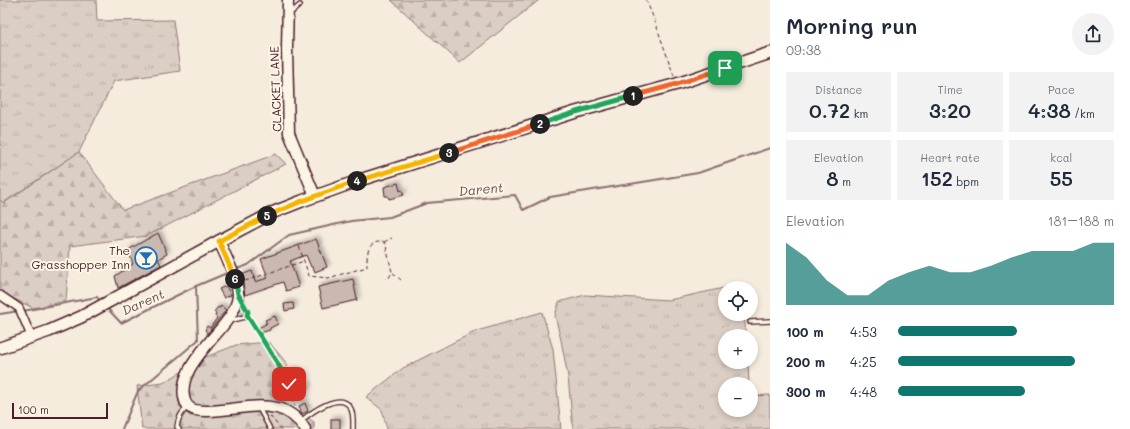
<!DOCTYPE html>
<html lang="en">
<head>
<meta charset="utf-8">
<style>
  body { margin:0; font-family:Mali,sans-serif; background:#f2f2f3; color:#1f2937; height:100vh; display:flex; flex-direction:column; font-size:15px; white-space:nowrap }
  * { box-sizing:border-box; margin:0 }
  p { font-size:13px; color:#747a83 }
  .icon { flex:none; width:22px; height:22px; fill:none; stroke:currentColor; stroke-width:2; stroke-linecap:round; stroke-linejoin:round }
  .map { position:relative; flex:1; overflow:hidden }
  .panel { display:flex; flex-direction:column; background:#fff; width:360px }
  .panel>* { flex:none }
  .fabs { position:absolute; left:718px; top:281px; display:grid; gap:8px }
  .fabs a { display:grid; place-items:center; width:40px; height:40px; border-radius:50%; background:#fff; box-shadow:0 2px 6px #0003; font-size:20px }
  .scale { position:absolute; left:12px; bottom:10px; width:96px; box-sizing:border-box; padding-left:4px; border:2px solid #4a1f2b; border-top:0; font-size:11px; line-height:14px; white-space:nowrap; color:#4a1f2b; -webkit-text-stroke:3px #fcf5e5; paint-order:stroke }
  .pin { position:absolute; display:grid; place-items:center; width:34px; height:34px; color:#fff; margin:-17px; border-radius:8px; box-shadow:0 2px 6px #0006 }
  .km { position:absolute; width:20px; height:20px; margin:-10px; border-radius:50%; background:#222; color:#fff; font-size:11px; line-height:20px; text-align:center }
  .round { display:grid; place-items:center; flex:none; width:42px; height:42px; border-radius:21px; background:#f2f2f3 }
  .overview { display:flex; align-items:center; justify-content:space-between; height:68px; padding:0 16px }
  h1 { font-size:22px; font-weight:600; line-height:30px }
  .figures { display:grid; grid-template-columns:repeat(3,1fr); gap:6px; height:68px; padding:4px 16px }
  .figures div { display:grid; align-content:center; border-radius:0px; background:#f2f2f3; text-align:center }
  .figures b { font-size:20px; font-weight:600 }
  .figures small { font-size:11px; font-weight:400 }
  .figures p { font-size:11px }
  .chart { height:112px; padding:8px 16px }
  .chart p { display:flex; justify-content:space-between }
  .chart svg { width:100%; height:72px; margin-top:4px; fill:#0f766e; opacity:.7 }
  ul { padding:0 16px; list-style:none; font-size:13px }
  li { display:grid; grid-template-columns:64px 48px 1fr; align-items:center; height:30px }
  li i { height:10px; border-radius:5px; background:#0f766e }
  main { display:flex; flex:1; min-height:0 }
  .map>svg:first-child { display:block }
  .grass { fill:url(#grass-tufts); stroke:#927678 }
  .forest { fill:url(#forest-firs); stroke:#927678 }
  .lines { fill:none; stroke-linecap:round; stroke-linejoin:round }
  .stream { stroke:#8c6e70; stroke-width:2 }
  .building { fill:#cab9b1; stroke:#4a1f2b; filter:url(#shadow) }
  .lane-casing { stroke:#4a1f2b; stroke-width:6 }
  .street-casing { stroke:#4a1f2b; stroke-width:10 }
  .secondary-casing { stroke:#4a1f2b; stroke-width:13 }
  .primary-casing { stroke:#4a1f2b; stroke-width:14 }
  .path { stroke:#4a1f2b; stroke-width:1; stroke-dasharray:4 3; stroke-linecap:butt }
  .lane { stroke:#fcf5e5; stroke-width:3.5 }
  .street { stroke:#fcf5e5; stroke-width:7 }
  .secondary { stroke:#fcf5e5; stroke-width:10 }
  .primary { stroke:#fcf5e5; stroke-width:11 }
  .split-1-casing { stroke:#fff; stroke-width:8 }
  .split-2-casing { stroke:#fff; stroke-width:8 }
  .split-3-casing { stroke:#fff; stroke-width:8 }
  .split-4-casing { stroke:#fff; stroke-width:8 }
  .split-5-casing { stroke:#fff; stroke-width:8 }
  .split-6-casing { stroke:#fff; stroke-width:8 }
  .split-7-casing { stroke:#fff; stroke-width:8 }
  .split-8-casing { stroke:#fff; stroke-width:8 }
  .split-1 { stroke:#f0652b; stroke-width:5 }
  .split-2 { stroke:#22a559; stroke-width:5 }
  .split-3 { stroke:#f0652b; stroke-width:5 }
  .split-4 { stroke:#f5b400; stroke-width:5 }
  .split-5 { stroke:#f5b400; stroke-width:5 }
  .split-6 { stroke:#f5b400; stroke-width:5 }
  .split-7 { stroke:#22a559; stroke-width:5 }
  .split-8 { stroke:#22a559; stroke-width:5 }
  .labels { text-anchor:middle; stroke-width:4; stroke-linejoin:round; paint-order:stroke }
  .street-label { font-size:12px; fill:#4a1f2b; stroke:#fcf5e5 }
  .poi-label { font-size:12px; fill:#4a1f2b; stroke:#fcf5e5; text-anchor:end }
  .water-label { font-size:13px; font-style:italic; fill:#704d53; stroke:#fcf5e5 }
</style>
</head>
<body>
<main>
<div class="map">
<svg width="770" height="429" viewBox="0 0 770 429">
  <defs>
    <pattern id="grass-tufts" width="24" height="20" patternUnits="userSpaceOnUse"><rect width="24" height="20" fill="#dbcec4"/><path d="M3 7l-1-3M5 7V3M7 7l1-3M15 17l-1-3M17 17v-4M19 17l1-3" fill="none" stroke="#bdb0a9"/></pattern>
    <pattern id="forest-firs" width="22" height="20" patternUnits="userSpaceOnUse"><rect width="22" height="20" fill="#dbcec4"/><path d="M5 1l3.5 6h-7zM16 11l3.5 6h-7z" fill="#bdb0a9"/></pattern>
    <filter id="shadow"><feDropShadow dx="3" dy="-3" stdDeviation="2" flood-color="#0004"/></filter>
  </defs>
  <rect width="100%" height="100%" fill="#f5ecde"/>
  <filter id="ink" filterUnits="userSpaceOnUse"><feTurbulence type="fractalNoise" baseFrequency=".025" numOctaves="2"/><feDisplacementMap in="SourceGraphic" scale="8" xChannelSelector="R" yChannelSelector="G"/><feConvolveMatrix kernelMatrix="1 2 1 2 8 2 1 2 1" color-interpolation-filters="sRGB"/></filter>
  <g filter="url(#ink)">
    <!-- grass -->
    <g class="grass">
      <polygon points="0,0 96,0 97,21 173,20 180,71 114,81 79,152 3,203 0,200"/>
      <polygon points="742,284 742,288 725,288 725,314 744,314 746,336 725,336 725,362 748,362 749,384 725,384 725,410 751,410 751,396 770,395 770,429 573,429 568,377 561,340 555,316 559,302 585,295 669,300"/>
      <polygon points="240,299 245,312 234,319"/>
      <polygon points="542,312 553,349 561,429 387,429 382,410 366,397 403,368 474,332"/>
    </g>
    <!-- forest -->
    <g class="forest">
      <polygon points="391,0 539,0 460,63"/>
      <polygon points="79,152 123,210 276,154 286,164 147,236 70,246 66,301 33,308 0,292 0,200 4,203"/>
      <polygon points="269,342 288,365 270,394 314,422 314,429 142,429 137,386 163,383 206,357 236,345"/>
    </g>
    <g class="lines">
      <!-- stream -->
      <g class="stream">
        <polyline points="237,269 248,265 289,235 351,221 390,217 427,203 515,195 523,210 550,197 698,173 770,148"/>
        <polyline points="106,307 121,323 196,286 227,273"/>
        <polyline points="23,311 97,297 101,302"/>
        <polyline points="0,314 19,311"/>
        <polyline points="122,429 138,391 198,340 196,286"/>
      </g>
    </g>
    <!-- building -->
    <g class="building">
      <polygon points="398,183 400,191 402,190 404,195 389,199 388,196 385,196 384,187"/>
      <polygon points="158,233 167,254 158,259 161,265 118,288 115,276 133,264 128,250"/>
      <polygon points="316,239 327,267 315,272 313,267 311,267 306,255 290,261 299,287 286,291 283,282 245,295 241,275 252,271 255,282 268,278 261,259"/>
      <polygon points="353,279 357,300 323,308 318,287"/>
      <polygon points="226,286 231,295 224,298 219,289"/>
      <polygon points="293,303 294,309 285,311 284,304"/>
      <polygon points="221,306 226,310 207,334 207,332 205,330 207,326 210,328 217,318 215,316 216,313 214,312 218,307 220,308"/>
      <polygon points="275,316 278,324 270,328 270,330 260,333 258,328 266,324 265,323 267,323 265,320"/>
      <polygon points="294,370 299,375 297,376 308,388 303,393 288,375"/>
      <polygon points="305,403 308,411 302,414 299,406"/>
      <rect x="331" y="419" width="9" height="10"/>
    </g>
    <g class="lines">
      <!-- lane casing -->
      <g class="lane-casing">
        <g id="lane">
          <polyline points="289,12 293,11 300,5"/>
          <polyline points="229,321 245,317 248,312 240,296"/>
          <polyline points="750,322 770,321"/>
          <polyline points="259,408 270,429"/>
          <path d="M301 421C310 413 340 391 350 407 354 413 353 422 353 429"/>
          <path d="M179 429 177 427C178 418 181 414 187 407"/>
        </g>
      </g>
      <!-- street casing -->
      <g class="street-casing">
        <polyline id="street" points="0,295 19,308 32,338"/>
      </g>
      <!-- secondary casing -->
      <g class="secondary-casing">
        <g id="secondary">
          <polyline points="288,0 287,49 289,133 315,196"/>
          <path d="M219 241C224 253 239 281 238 295 237 312 221 328 210 341 198 356 180 376 184 397 185 404 188 408 195 410 204 412 213 411 222 410 240 408 259 404 277 408 290 411 298 418 305 429"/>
        </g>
      </g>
      <!-- primary casing -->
      <g class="primary-casing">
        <polyline id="primary" points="0,348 49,331 81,317 219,241 274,212 302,201 363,179 576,112 677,84 770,53"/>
      </g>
      <!-- path -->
      <g class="path">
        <polyline points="646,0 654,19 674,76"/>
        <polyline points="384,242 392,238"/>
        <path d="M299 246 309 276 328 278 367 267C367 255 366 240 384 242L386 246 392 272 389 278 386 279"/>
        <polyline points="393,273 401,280"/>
        <polyline points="245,281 304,261"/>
        <polyline points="250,319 289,384 289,393"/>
        <polyline points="276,399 280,395 289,393 295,406"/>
        <polyline points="270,416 281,429"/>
      </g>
      <!-- lane -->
      <use href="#lane" class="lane"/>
      <!-- street -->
      <use href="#street" class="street"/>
      <!-- secondary -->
      <use href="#secondary" class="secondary"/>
      <!-- primary -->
      <use href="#primary" class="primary"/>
    </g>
  </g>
  <g class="lines" filter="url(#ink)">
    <!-- split-1 casing -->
    <g class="split-1-casing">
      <polyline id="split-1" points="633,96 677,84 725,68"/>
    </g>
    <!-- split-2 casing -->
    <g class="split-2-casing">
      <polyline id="split-2" points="540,124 576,112 633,96"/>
    </g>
    <!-- split-3 casing -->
    <g class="split-3-casing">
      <polyline id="split-3" points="449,153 540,124"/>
    </g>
    <!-- split-4 casing -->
    <g class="split-4-casing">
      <polyline id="split-4" points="357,181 449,153"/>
    </g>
    <!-- split-5 casing -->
    <g class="split-5-casing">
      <polyline id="split-5" points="267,216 302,201 357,181"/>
    </g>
    <!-- split-6 casing -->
    <g class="split-6-casing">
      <polyline id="split-6" points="235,279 219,241 267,216"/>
    </g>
    <!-- split-7 casing -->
    <g class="split-7-casing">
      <polyline id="split-7" points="235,279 238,294 248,312 247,315 278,364"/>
    </g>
    <!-- split-8 casing -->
    <g class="split-8-casing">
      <polyline id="split-8" points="278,364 289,384"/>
    </g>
    <!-- split-1 -->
    <use href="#split-1" class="split-1"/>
    <!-- split-2 -->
    <use href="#split-2" class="split-2"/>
    <!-- split-3 -->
    <use href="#split-3" class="split-3"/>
    <!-- split-4 -->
    <use href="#split-4" class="split-4"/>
    <!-- split-5 -->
    <use href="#split-5" class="split-5"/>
    <!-- split-6 -->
    <use href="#split-6" class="split-6"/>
    <!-- split-7 -->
    <use href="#split-7" class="split-7"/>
    <!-- split-8 -->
    <use href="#split-8" class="split-8"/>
  </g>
  <!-- icons -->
  <defs>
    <g id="bar-ring" transform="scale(1.15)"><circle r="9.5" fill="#fcf5e5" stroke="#1f6fb2" stroke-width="1.5"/><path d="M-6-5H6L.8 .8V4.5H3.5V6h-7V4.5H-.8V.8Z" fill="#1f6fb2"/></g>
  </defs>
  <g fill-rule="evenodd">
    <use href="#bar-ring" x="146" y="258"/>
  </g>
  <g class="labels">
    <!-- street labels -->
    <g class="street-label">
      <text transform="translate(276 89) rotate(-92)" y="4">CLACKET LANE</text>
    </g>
    <!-- poi labels -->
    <g class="poi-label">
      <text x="130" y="255">The<tspan x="130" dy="14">Grasshopper Inn</tspan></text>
    </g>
    <!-- water labels -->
    <g class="water-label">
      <text transform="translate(481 189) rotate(-5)" y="5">Darent</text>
      <text transform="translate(143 302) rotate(-24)" y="5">Darent</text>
    </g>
  </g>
</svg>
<div class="fabs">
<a><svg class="icon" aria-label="locate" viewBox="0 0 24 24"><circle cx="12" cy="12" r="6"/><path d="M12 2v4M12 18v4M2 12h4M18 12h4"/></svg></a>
<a>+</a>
<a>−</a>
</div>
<div class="scale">100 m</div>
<div class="pin" style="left:725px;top:68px;background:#1e9e55"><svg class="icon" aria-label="arrive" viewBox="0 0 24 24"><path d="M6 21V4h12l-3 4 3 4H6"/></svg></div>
<div class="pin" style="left:289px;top:384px;background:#d93025"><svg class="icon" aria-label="check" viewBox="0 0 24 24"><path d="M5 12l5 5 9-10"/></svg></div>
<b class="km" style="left:633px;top:96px">1</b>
<b class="km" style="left:540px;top:124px">2</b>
<b class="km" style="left:449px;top:153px">3</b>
<b class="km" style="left:357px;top:181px">4</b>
<b class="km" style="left:267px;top:216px">5</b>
<b class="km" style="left:235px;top:279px">6</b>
</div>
<section class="panel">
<div class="overview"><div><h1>Morning run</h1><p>09:38</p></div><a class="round"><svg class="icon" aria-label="share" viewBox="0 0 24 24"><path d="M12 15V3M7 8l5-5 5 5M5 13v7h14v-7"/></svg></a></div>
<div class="figures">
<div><p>Distance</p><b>0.72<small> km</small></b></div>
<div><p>Time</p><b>3:20</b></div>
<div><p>Pace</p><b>4:38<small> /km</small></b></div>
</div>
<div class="figures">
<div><p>Elevation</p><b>8<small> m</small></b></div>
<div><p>Heart rate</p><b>152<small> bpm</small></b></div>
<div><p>kcal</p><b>55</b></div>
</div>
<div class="chart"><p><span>Elevation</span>181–188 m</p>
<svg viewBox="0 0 160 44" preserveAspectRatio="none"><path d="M0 44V6L10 15L20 29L30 38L40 38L50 29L60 24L70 20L80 24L90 24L100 20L110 15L120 11L130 11L140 11L150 6L160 6V44z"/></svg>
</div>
<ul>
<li><b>100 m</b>4:53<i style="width:55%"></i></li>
<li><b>200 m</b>4:25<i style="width:82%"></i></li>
<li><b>300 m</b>4:48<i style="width:59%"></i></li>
</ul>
</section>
</main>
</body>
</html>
